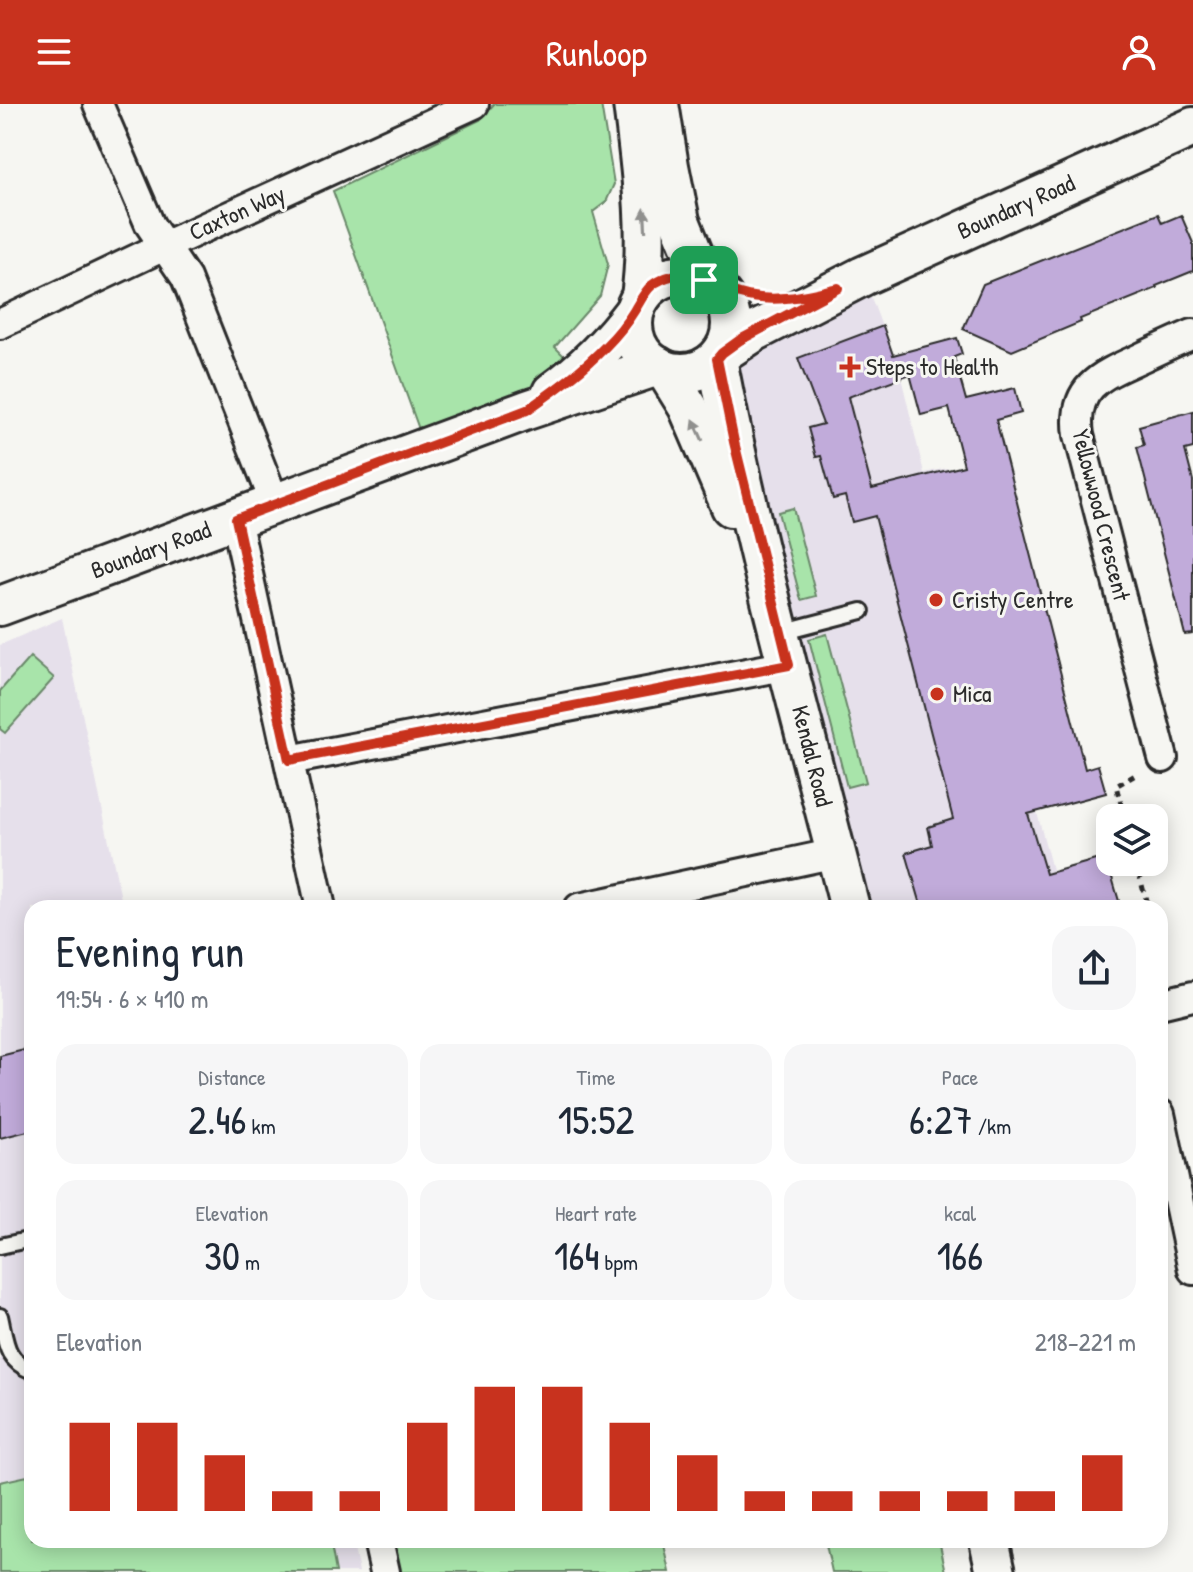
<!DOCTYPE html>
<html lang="en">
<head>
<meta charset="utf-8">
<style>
  body { margin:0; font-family:"Patrick Hand",sans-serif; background:#f6f6f7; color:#1f2937; height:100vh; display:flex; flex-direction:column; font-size:30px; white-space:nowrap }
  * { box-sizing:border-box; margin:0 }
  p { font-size:26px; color:#747a83 }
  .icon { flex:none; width:44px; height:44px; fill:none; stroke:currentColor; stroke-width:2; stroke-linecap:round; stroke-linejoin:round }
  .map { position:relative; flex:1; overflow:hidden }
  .drawer { position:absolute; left:24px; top:796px; width:1144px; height:648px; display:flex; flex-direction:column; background:#fff; border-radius:24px; box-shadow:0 4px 20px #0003 }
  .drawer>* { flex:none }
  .fabs { position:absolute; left:1096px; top:700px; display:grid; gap:16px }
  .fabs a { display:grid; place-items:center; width:72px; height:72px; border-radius:16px; background:#fff; box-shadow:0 4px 20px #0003; font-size:40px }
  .pin { position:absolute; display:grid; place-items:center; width:68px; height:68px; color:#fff; margin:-34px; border-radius:16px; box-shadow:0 4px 12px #0006 }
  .round { display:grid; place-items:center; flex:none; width:84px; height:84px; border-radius:24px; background:#f6f6f7 }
  .headline { display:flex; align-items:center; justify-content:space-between; height:136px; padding:0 32px }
  h1 { font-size:44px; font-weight:600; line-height:60px }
  .metrics { display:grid; grid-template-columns:repeat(3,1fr); gap:12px; height:136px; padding:8px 32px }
  .metrics div { display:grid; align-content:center; border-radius:20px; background:#f6f6f7; text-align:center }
  .metrics b { font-size:40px; font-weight:600 }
  .metrics small { font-size:22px; font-weight:400 }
  .metrics p { font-size:22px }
  .chart { height:224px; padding:16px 32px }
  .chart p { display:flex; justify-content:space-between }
  .chart svg { width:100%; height:144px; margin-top:8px; stroke:#c8321e; stroke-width:6 }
  header { display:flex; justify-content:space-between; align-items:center; height:104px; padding:0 32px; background:#c8321e; color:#fff; font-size:36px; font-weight:600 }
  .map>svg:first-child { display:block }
  .built { fill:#e6e0eb }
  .green { fill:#a8e4aa; stroke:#6a886a; stroke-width:2 }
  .building { fill:#c1abda; stroke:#2b2b2b; stroke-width:2; fill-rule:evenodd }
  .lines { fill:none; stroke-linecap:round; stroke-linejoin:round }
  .lane-casing { stroke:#2b2b2b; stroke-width:20 }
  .street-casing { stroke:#2b2b2b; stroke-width:34 }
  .secondary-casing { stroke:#2b2b2b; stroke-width:44 }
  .path { stroke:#2b2b2b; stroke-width:5; stroke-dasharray:6 6; stroke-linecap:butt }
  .lane { stroke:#f6f6f2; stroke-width:14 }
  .street { stroke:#f6f6f2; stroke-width:28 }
  .secondary { stroke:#f6f6f2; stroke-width:38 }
  .oneway { fill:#90908e }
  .route-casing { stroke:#fff; stroke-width:16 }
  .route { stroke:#c8321e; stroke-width:10 }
  .poi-dot { fill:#c8321e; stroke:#f6f6f2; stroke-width:3 }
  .labels { text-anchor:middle; stroke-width:6; stroke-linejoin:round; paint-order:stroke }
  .street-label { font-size:24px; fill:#2b2b2b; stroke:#f6f6f2 }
  .poi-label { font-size:24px; fill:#2b2b2b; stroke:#f6f6f2; text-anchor:start }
</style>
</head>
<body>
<header><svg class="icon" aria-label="menu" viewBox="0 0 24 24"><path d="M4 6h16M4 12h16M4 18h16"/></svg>Runloop<svg class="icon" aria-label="person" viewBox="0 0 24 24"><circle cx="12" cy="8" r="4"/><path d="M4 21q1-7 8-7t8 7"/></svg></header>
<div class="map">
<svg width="1193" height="1468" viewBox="0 0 1193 1468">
  <rect width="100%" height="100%" fill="#f6f6f2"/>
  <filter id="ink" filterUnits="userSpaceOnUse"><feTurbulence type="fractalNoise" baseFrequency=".0125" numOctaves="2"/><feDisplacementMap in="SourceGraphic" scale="16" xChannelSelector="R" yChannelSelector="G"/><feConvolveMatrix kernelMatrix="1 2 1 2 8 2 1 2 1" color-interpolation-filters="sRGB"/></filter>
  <g filter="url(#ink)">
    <!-- built -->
    <g class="built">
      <polygon points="863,172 901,273 924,369 947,364 1062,804 850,804 722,249"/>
      <polygon points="62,514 123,804 32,804 32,1436 352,1436 359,1468 0,1468 0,541"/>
    </g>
    <!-- green -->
    <g class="green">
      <path d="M494 0H601L614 80 606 98 593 108 608 160 600 192 555 243 570 258C535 291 465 311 420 328L333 87 480 16Z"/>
      <polygon points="793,404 816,492 801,496 778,408"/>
      <polygon points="827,530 866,678 847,683 809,535"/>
      <polygon points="30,553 54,574 5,629 0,625 0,587"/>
      <polygon points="32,1371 32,1436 330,1436 336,1468 0,1468 0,1378"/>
      <polygon points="393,1436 663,1436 670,1468 399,1468"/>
      <polygon points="825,1436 939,1436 946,1468 832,1468"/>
    </g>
    <!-- building -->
    <g class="building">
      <polygon points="1158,110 1162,119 1181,111 1193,139 1193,167 1156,182 1157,184 1080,215 1081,218 1012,247 963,225 983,180"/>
      <path d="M883 222 893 251 957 234 962 250 954 253 966 296 1015 284 1021 309 996 316 1085 665 1098 661 1106 689 1028 710 1046 770 1106 753 1121 804H922L906 749 932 741 928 723 953 715 875 412 852 418 845 392 833 395 821 352 816 353 808 324 823 320 798 254ZM910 270 921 311 949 304 964 362 872 385 848 293Z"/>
      <polygon points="1193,307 1193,344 1185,346 1193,377 1193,530 1185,531 1137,343 1144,341 1139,322"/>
      <polygon points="32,944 32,1026 0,1034 0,952"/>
    </g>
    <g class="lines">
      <!-- lane casing -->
      <g class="lane-casing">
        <g id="lane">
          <polyline points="781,528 862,507"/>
          <polyline points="0,1142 32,1135"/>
          <path d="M0 1212C6 1238 5 1256 32 1267"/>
        </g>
      </g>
      <!-- street casing -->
      <g class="street-casing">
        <g id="street">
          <polyline points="98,0 150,121 186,174 275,399"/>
          <polyline points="0,220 164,142 474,0"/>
          <polyline points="236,415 321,804"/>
          <path d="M1163 654 1079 331C1072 284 1100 272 1136 256 1155 247 1174 238 1193 230"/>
          <polyline points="289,656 789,561"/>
          <polyline points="579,804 836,749"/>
          <polyline points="1160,900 1193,892"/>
          <polyline points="1160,1010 1193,1166"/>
          <polyline points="378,1436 385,1468"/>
        </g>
      </g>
      <!-- secondary casing -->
      <g class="secondary-casing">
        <g id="secondary">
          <path d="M633 0C641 65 650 128 641 193"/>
          <polyline points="659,0 669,62 680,117 704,176"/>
          <circle cx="682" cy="220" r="49"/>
          <polyline points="722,249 754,228 863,172 1193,23"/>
          <path d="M717 255C752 440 804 622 850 804"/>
          <polyline points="665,266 688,303 731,403"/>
          <path d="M552 288C585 265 611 238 635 206"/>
          <polyline points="0,502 527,306 658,262"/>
          <polyline points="989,1436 996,1468"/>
        </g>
      </g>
      <!-- path -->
      <g class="path">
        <polyline points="1125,714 1116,682 1139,669"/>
        <polyline points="1136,758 1148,804"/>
        <polyline points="1160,851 1163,862 1160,867"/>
      </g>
      <!-- lane -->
      <use href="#lane" class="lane"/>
      <!-- street -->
      <use href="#street" class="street"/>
      <!-- secondary -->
      <use href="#secondary" class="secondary"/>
    </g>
    <!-- one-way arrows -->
    <defs><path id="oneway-solid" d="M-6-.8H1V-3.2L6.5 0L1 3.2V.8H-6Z" transform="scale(2)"/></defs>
    <g class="oneway">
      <use href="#oneway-solid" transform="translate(645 116) rotate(-93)"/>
      <use href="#oneway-solid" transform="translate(698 326) rotate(-114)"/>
    </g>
  </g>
  <g class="lines" filter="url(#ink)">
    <!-- route casing -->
    <g class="route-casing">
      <path id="route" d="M675 171C699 171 717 184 740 190 773 200 805 192 838 184L740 236 722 249 717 255 734 338 789 561 289 656 236 415 527 306C555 286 582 267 606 242 616 232 626 220 634 207 647 186 648 178 675 171Z"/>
    </g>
    <!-- route -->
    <use href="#route" class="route"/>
  </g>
  <!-- markers -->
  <g class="poi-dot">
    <path d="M846 251h8v8h8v8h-8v8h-8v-8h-8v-8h8z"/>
    <circle cx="936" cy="496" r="8"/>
    <circle cx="937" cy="590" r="8"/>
  </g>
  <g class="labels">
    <!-- street labels -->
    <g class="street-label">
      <text transform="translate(1016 103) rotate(-24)" y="8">Boundary Road</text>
      <text transform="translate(237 109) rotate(-24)" y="8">Caxton Way</text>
      <text transform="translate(1101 411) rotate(76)" y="8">Yellowwood Crescent</text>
      <text transform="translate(151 446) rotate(-20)" y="8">Boundary Road</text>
      <text transform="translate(812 652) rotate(76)" y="8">Kendal Road</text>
    </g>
    <!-- poi labels -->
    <g class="poi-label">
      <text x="866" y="271">Steps to Health</text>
      <text x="952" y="504">Cristy Centre</text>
      <text x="953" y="598">Mica</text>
    </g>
  </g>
</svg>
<div class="fabs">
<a><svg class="icon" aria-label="layers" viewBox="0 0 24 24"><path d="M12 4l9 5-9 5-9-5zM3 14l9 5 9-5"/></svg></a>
</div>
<div class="pin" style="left:704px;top:176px;background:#1e9e55"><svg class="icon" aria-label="arrive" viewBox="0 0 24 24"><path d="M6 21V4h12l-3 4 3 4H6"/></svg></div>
<section class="drawer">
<div class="headline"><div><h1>Evening run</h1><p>19:54 · 6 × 410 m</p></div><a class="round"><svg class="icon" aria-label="share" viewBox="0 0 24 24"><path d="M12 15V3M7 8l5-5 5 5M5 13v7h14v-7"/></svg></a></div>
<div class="metrics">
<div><p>Distance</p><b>2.46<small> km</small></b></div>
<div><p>Time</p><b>15:52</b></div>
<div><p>Pace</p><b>6:27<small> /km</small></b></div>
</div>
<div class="metrics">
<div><p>Elevation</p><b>30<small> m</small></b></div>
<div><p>Heart rate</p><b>164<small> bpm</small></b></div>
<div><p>kcal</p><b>166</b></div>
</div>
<div class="chart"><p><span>Elevation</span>218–221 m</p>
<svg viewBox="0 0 160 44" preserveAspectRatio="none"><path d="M5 44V17M15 44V17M25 44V27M35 44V38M45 44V38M55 44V17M65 44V6M75 44V6M85 44V17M95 44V27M105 44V38M115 44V38M125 44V38M135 44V38M145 44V38M155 44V27"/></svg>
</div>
</section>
</div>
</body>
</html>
